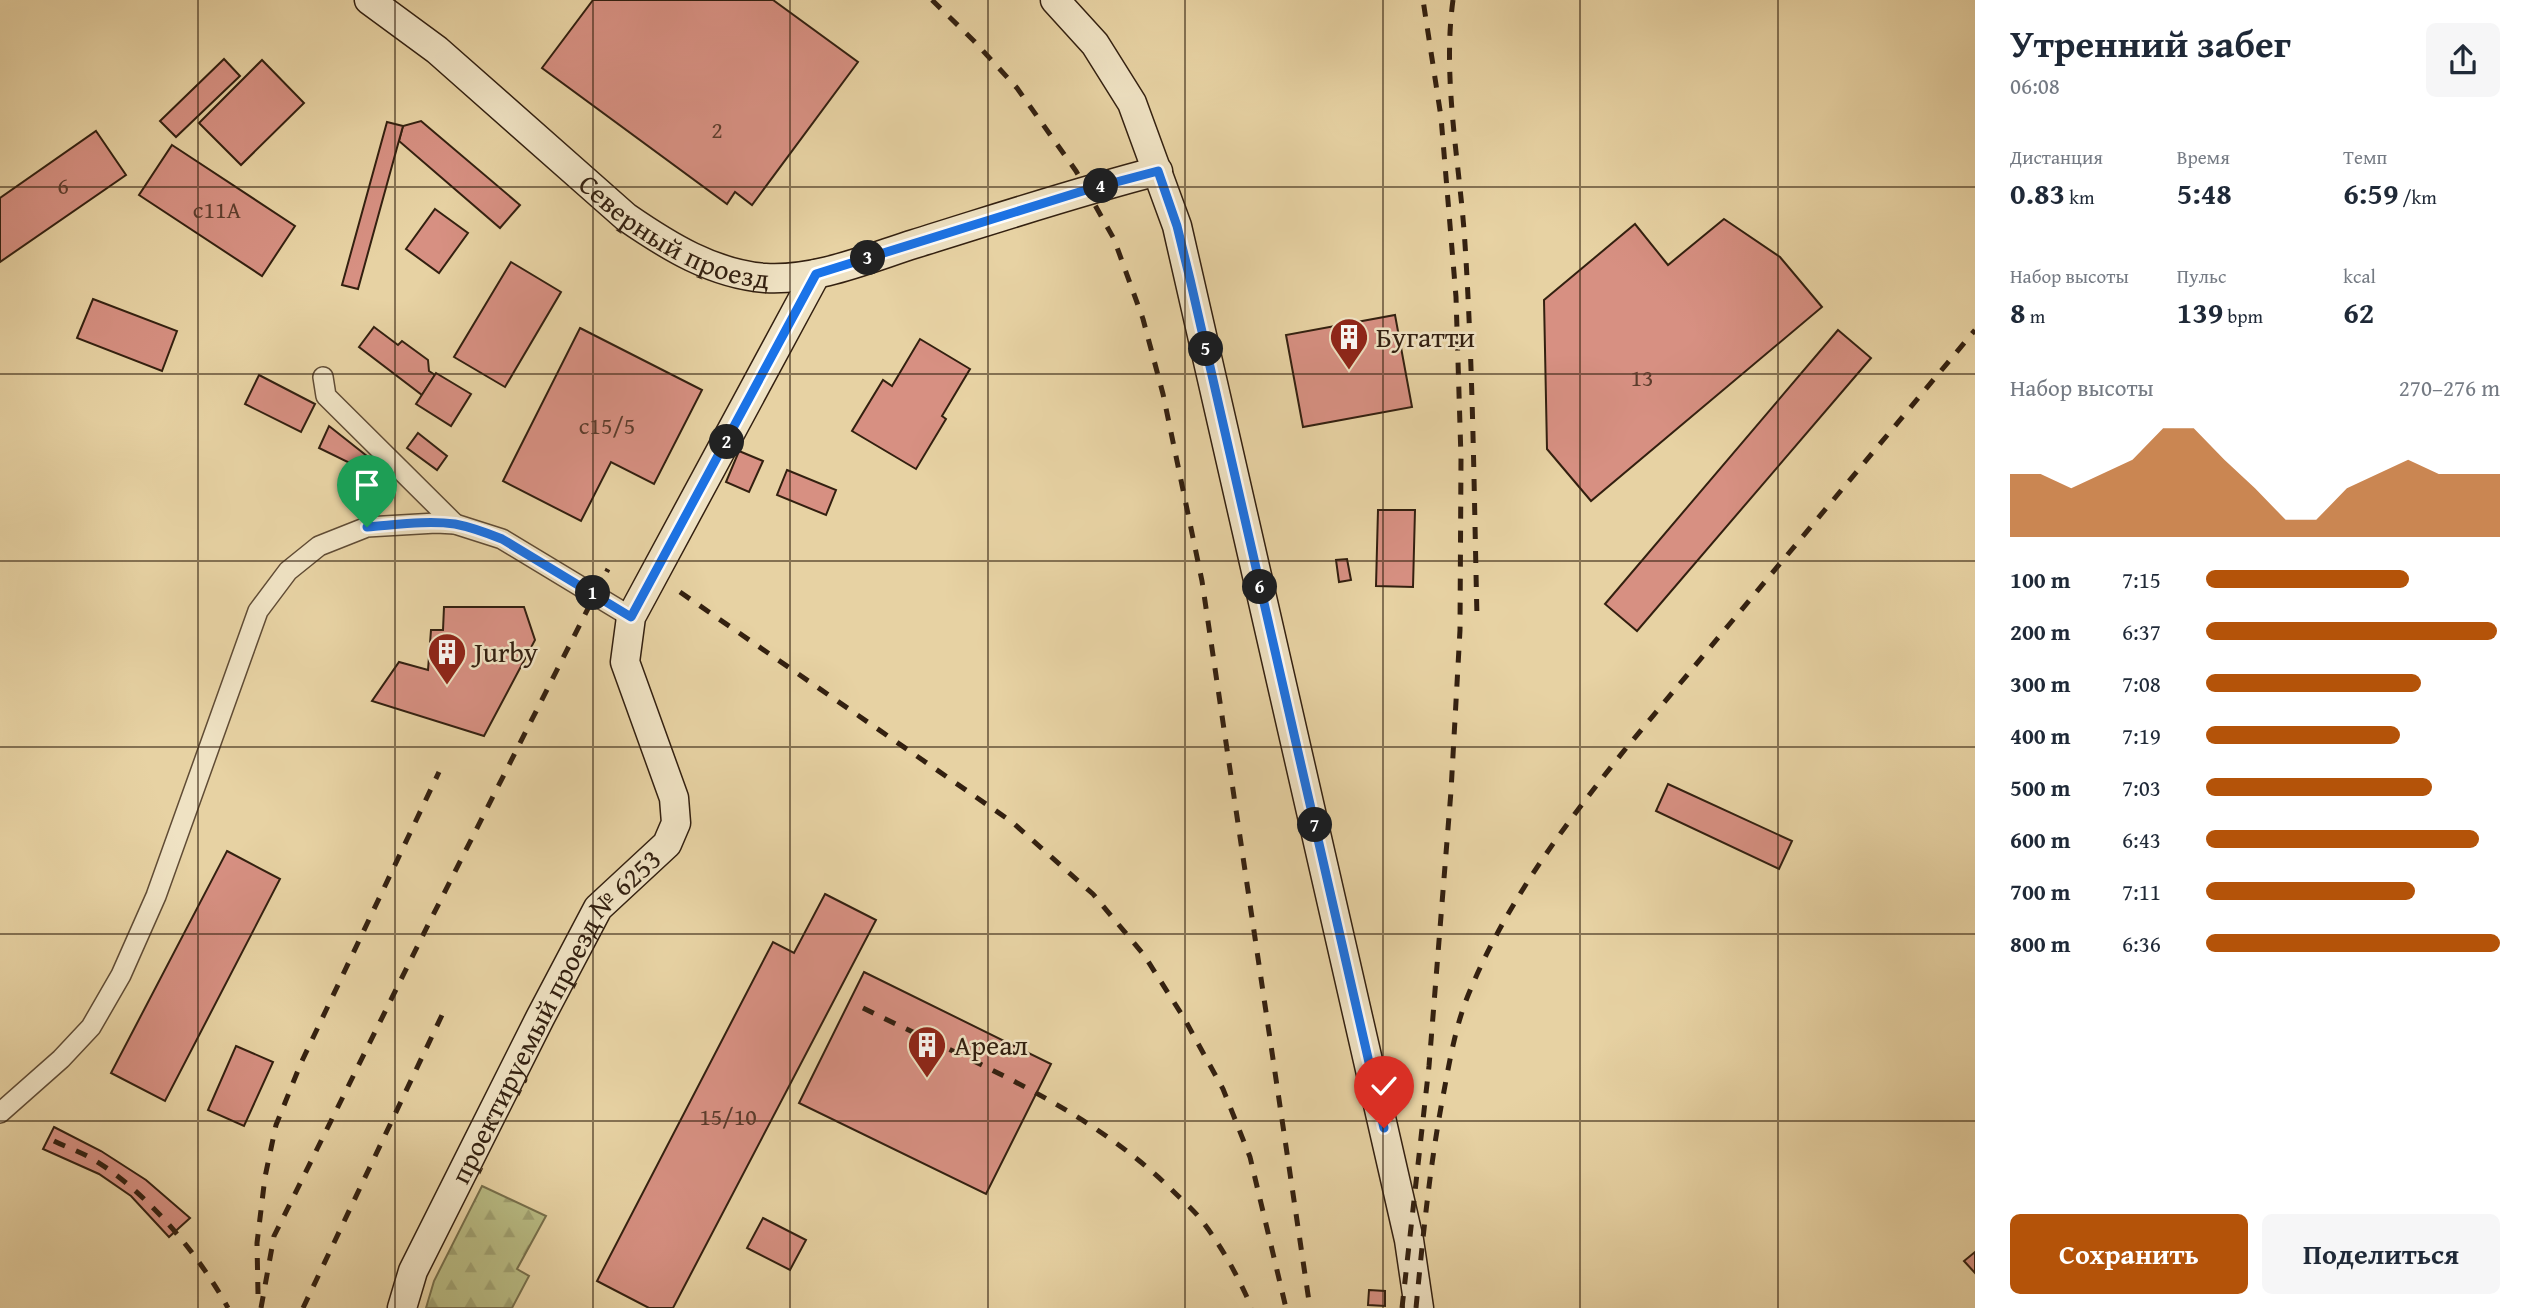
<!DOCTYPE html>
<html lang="ru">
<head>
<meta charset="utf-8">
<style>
  body { margin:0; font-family:"Gentium Book Plus",serif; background:#f6f6f7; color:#1f2937; height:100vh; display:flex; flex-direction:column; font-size:26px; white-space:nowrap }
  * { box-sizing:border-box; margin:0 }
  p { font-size:23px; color:#747a83 }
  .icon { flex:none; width:38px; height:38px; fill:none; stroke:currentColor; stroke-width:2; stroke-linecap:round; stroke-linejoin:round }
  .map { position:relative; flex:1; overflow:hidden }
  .side { display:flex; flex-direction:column; background:#fff; width:560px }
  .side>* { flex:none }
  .pin { position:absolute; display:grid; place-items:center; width:60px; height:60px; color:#fff; margin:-72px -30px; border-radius:50% 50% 50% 0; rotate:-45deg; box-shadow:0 0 7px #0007 }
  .pin .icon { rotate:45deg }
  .km { position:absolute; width:35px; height:35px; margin:-18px; border-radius:50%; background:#222; color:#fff; font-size:19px; line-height:35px; text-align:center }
  .round { display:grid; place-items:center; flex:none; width:74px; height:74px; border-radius:10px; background:#f6f6f7 }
  .summary { display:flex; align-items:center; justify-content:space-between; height:119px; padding:0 35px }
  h1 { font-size:38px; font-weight:700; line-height:52px }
  .figures { display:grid; grid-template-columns:repeat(3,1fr); gap:10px; height:119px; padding:7px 35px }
  .figures div { display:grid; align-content:center }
  .figures b { font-size:30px; font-weight:700 }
  .figures small { font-size:19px; font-weight:400 }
  .figures p { font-size:19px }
  .chart { height:196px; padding:14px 35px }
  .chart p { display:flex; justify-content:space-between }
  .chart svg { width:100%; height:126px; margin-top:7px; fill:#b45309; opacity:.7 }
  .action { display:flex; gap:14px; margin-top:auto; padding:14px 35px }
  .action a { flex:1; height:80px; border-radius:10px; background:#b45309; color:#fff; font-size:28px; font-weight:700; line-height:80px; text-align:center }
  .action a+a { background:#f6f6f7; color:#1f2937 }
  ul { padding:0 35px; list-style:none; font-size:23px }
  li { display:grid; grid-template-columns:112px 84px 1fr; align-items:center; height:52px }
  li i { height:18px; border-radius:9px; background:#b45309 }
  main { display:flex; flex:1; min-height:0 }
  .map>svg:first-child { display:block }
  .forest { fill:url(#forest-firs); stroke:#766e4a; stroke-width:2 }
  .building { fill:#d79082; stroke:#332010; stroke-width:2 }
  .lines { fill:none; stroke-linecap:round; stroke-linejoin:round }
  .street-casing { stroke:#604c35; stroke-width:22 }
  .secondary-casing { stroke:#332010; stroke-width:31 }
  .street { stroke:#efe2c3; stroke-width:19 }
  .secondary { stroke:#efe2c3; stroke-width:28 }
  .rail { stroke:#332010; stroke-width:5; stroke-dasharray:12 12; stroke-linecap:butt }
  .route-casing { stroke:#fff; stroke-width:14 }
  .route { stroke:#1a73e8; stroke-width:9 }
  .grid { fill:none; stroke:#332010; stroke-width:2; stroke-opacity:0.55 }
  .labels { text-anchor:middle; stroke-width:5; stroke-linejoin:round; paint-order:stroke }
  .number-label { font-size:24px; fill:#5c3c2c }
  .street-label { font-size:28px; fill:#332010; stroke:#efe2c3 }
  .poi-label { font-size:28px; fill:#332010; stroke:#efe2c3; text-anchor:start }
</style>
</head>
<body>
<main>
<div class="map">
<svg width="1975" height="1308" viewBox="0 0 1975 1308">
  <defs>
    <pattern id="forest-firs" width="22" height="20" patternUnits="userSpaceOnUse" patternTransform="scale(1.75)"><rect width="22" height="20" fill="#b8bb83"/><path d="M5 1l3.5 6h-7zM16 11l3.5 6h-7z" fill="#9fa070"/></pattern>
  </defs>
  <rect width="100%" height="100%" fill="#e7d2a3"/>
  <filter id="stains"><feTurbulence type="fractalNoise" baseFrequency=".00286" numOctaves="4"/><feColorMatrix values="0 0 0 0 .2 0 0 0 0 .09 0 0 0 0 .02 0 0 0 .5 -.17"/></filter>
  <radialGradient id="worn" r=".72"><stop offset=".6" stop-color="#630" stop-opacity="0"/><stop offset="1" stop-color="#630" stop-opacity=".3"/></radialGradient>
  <!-- forest -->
  <polygon class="forest" points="482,1186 546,1216 517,1269 529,1276 512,1308 426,1308 434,1281"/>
  <!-- building -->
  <g class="building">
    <polygon points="593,0 773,0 858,62 752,205 735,192 727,204 542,68"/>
    <polygon points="224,59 240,76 176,137 160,121"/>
    <polygon points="262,60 304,103 241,165 199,123"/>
    <polygon points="421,121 520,205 500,228 399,141 403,126"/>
    <polygon points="387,122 403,126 358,289 342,285"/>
    <polygon points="96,131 126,175 0,262 0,198"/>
    <polygon points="172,145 295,226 262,276 139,195"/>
    <polygon points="435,209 468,233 439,273 406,249"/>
    <polygon points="1724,219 1780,257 1822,307 1591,501 1547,449 1544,300 1635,224 1668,265"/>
    <polygon points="511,262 561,292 505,387 454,357"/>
    <polygon points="93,299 177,331 162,371 77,338"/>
    <polygon points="1395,315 1412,407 1303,427 1286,335"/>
    <polygon points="374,327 398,345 402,341 428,360 429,371 435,375 422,395 359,347"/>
    <polygon points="580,328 702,390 654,484 611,462 581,521 503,481"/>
    <polygon points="1838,330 1871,358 1637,631 1605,604"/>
    <polygon points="920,339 970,369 942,416 946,419 916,469 852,431 883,380 892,386"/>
    <polygon points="436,373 471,394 451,426 416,404"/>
    <polygon points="259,375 315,404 301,432 245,404"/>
    <polygon points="329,426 372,460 366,471 319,448"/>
    <polygon points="418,433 447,456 437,470 407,448"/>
    <polygon points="739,451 763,461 749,492 726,482"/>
    <polygon points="787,470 836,490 826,515 777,495"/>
    <polygon points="1378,510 1415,510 1413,587 1376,586"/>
    <polygon points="1347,559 1351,580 1339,582 1336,560"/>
    <polygon points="444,607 524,607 535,640 484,736 372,701 399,662 428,670 431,630 443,630"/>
    <polygon points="1668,784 1792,841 1779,869 1656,811"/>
    <polygon points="227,851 280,879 165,1101 111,1073"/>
    <polygon points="825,894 876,920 673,1308 649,1308 597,1281 773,942 794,953"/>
    <polygon points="864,972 1051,1064 986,1194 799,1103"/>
    <polygon points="236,1046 273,1062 244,1126 208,1110"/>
    <polygon points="54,1127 101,1151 146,1180 190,1218 169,1237 131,1196 99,1174 43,1149"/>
    <polygon points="763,1218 806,1240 790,1270 747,1248"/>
    <polygon points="1975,1252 1975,1273 1964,1261"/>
    <polygon points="1369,1290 1385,1291 1385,1306 1368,1305"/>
  </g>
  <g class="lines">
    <!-- street casing -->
    <g class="street-casing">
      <g id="street">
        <polyline points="323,377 326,396 455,524"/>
        <polyline points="0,1113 61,1059 91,1027 121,975 156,896 258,611 288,571 319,546 367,527 436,523 455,524 502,539 631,617"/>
      </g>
    </g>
    <!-- secondary casing -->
    <g class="secondary-casing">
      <g id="secondary">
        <path id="s1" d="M369 0 437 50 626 217C668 246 713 274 765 278 816 281 867 259 914 244 995 219 1076 192 1158 171"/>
        <polyline points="1055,0 1095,44 1132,103 1177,226 1409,1240 1419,1308"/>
        <path id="s2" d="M402 1308 413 1271 540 1018 598 908 667 844 676 823 674 798 625 662 631 617 816 274"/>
      </g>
    </g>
    <!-- street -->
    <use href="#street" class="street"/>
    <!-- secondary -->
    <use href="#secondary" class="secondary"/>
    <!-- rail -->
    <g class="rail">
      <polyline points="932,0 974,41 1017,88 1076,171 1114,239 1143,319 1163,394 1202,581 1310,1308"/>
      <path d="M1453 0C1442 80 1460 164 1465 244 1473 368 1474 493 1477 617"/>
      <polyline points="680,592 1012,822 1093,894 1144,955 1184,1018 1223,1089 1250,1157 1286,1308"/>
      <path d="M863 1008C970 1061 1087 1106 1173 1191 1182 1200 1194 1210 1202 1221 1223 1248 1238 1277 1252 1308"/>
      <path d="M54 1141C66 1147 78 1151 89 1157 143 1187 199 1254 228 1308"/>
      <polyline points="258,1294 257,1243 265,1177 276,1125 301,1063 439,772"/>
      <polyline points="261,1308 274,1236 428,925 608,569"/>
      <polyline points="303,1308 443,1013"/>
      <polyline points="1402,1308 1429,1066 1451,791 1460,630 1461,458 1456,297 1441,117 1423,0"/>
      <path d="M1416 1308C1423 1236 1430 1163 1444 1091 1450 1059 1456 1024 1469 993 1507 901 1565 824 1627 747L1975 330"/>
    </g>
  </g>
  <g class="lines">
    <!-- route casing -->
    <g class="route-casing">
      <path id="route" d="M367 527C395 525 426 520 455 524 471 527 487 533 502 539L631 617 816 274 1086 190 1158 171 1177 226 1190 279 1384 1128"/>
    </g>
    <!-- route -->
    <use href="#route" class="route"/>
  </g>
  <!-- grid -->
  <path class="grid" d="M198 0V1308M395 0V1308M593 0V1308M790 0V1308M988 0V1308M1185 0V1308M1383 0V1308M1580 0V1308M1778 0V1308M0 187H1975M0 374H1975M0 561H1975M0 747H1975M0 934H1975M0 1121H1975"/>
  <!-- icons -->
  <defs>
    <g id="building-pin" transform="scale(2.0125)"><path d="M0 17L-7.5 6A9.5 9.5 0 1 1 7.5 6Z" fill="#8f2418" stroke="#efe2c3"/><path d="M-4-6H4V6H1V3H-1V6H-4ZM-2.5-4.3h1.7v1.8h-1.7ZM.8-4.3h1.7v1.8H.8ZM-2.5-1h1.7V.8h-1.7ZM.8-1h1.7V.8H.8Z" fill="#fff"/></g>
  </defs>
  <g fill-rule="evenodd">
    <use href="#building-pin" x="1349" y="337"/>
    <use href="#building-pin" x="447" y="652"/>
    <use href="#building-pin" x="927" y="1045"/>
  </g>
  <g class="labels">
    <!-- number labels -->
    <g class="number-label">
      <text x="717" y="138">2</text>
      <text x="63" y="194">6</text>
      <text x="217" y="218">с11А</text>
      <text x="1642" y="386">13</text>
      <text x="607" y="434">с15/5</text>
      <text x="728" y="1125">15/10</text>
    </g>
    <!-- street labels -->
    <g class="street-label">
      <text dy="10" stroke="none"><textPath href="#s1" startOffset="387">Северный проезд</textPath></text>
      <text dy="10" stroke="none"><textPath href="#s2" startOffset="332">проектируемый проезд № 6253</textPath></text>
    </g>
    <!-- poi labels -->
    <g class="poi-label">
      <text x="1376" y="347">Бугатти</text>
      <text x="474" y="662">Jurby</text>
      <text x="954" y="1055">Ареал</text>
    </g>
  </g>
  <rect width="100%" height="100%" filter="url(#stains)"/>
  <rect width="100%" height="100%" fill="url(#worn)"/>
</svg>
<div class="pin" style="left:367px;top:527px;background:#1e9e55"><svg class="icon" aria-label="arrive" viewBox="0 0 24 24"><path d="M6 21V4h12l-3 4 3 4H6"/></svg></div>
<div class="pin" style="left:1384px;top:1128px;background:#d93025"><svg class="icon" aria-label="check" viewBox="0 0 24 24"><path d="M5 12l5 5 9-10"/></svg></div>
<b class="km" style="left:593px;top:593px">1</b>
<b class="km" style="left:727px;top:442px">2</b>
<b class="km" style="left:868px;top:258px">3</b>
<b class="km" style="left:1101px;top:186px">4</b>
<b class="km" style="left:1206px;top:349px">5</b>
<b class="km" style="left:1260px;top:587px">6</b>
<b class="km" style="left:1315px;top:825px">7</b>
</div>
<section class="side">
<div class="summary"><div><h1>Утренний забег</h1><p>06:08</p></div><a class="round"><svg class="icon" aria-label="share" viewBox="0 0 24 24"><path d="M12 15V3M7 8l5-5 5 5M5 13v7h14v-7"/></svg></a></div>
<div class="figures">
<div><p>Дистанция</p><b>0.83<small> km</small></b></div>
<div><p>Время</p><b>5:48</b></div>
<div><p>Темп</p><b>6:59<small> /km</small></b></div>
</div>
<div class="figures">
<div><p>Набор высоты</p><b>8<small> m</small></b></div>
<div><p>Пульс</p><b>139<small> bpm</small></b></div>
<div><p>kcal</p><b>62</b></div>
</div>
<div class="chart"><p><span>Набор высоты</span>270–276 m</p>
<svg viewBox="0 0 160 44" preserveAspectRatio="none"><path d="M0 44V22L10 22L20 27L30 22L40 17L50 6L60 6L70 17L80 27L90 38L100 38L110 27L120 22L130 17L140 22L150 22L160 22V44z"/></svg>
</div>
<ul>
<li><b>100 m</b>7:15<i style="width:69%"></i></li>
<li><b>200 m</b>6:37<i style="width:99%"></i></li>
<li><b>300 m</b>7:08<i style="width:73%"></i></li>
<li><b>400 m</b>7:19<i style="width:66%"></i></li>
<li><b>500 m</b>7:03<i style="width:77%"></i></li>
<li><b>600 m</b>6:43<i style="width:93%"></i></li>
<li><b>700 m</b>7:11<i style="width:71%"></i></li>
<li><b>800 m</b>6:36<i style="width:100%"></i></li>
</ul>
<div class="action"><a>Сохранить</a><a>Поделиться</a></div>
</section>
</main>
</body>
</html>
